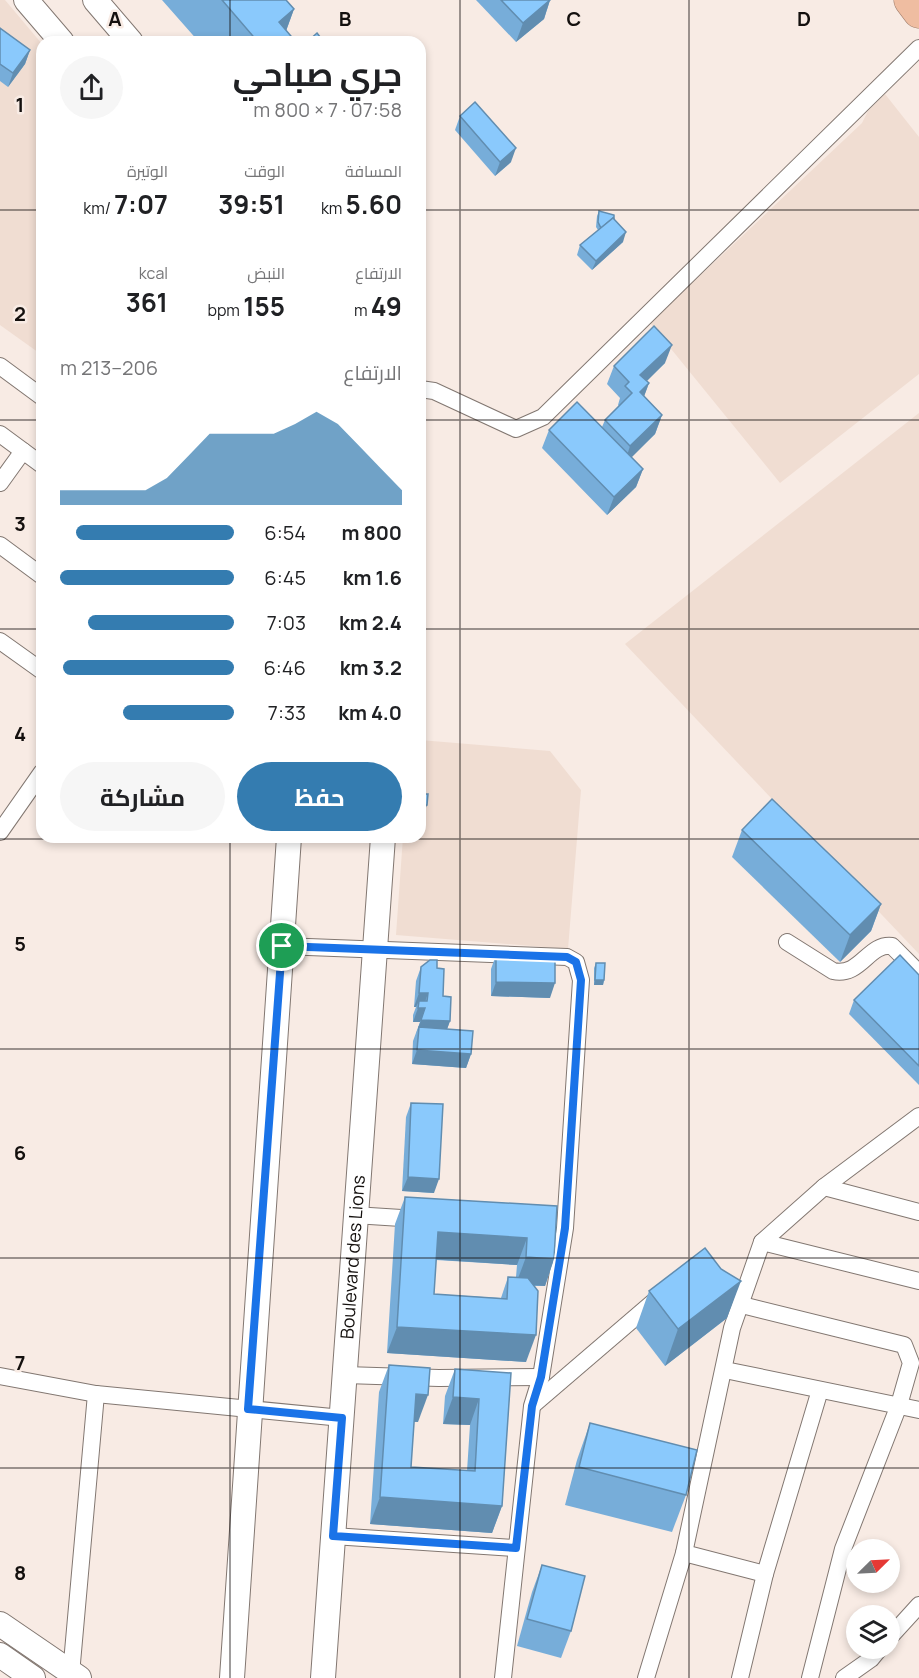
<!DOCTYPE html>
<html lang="ar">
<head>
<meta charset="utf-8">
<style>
  body { margin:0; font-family:Manrope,Cairo,sans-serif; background:#f6f6f6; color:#202124; direction:rtl; height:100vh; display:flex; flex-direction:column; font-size:22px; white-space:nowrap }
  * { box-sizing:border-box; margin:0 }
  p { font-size:20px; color:#757577 }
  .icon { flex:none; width:33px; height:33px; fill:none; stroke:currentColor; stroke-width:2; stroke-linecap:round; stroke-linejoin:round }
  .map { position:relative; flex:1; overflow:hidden; direction:ltr }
  .drawer { position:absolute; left:36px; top:36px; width:390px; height:807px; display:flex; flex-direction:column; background:#fff; border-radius:18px; box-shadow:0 3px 9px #0003; direction:rtl }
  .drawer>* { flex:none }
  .needle { width:39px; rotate:66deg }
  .fabs { position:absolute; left:846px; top:1539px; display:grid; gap:12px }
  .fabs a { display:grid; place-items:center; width:54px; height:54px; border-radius:50%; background:#fff; box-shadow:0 3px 9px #0003; font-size:30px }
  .pin { position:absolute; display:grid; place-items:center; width:51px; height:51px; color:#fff; margin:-26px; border:3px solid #fff; border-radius:50%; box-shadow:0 2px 6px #0007 }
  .round { display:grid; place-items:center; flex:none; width:63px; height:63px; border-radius:32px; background:#f6f6f6 }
  .overview { display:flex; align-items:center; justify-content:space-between; height:102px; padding:0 24px }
  h1 { font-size:33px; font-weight:700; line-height:45px }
  .stats { display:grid; grid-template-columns:repeat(3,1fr); gap:9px; height:102px; padding:6px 24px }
  .stats div { display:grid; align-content:center }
  .stats b { font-size:26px; font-weight:700 }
  .stats small { font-size:16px; font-weight:400 }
  .stats p { font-size:16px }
  .chart { height:168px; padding:12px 24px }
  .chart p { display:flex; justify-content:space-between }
  .chart svg { width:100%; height:108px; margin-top:6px; fill:#347cb0; opacity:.7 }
  .cta { display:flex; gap:12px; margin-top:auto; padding:12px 24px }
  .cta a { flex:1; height:69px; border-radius:36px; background:#347cb0; color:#fff; font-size:24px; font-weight:700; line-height:69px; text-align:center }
  .cta a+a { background:#f6f6f6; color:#202124 }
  ul { padding:0 24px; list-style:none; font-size:20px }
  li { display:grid; grid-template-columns:96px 72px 1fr; align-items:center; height:45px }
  li i { height:15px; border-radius:8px; background:#347cb0 }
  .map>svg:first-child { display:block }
  .built { fill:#f0ddd2 }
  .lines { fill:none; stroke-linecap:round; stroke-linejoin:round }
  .street-casing { stroke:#827771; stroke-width:18 }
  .secondary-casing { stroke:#827771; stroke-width:26 }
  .highway-casing { stroke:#a2806e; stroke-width:33 }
  .street { stroke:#fff; stroke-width:16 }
  .secondary { stroke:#fff; stroke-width:24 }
  .highway { stroke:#efbda1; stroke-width:32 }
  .wall { fill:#77add9; fill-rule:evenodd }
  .shaded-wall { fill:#618db0 }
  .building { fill:#8ac9fc; stroke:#618db0; stroke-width:1.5 }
  .route-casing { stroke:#fff; stroke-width:12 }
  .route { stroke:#1a73e8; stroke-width:8 }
  .grid { fill:none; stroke:#14100e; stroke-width:1.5; stroke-opacity:0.55 }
  .labels { text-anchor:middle; stroke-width:5; stroke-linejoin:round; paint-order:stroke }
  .street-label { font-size:18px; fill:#14100e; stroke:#f8ebe4 }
  .grid-label { font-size:20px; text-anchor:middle; font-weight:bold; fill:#14100e; stroke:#f8ebe4; stroke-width:5; stroke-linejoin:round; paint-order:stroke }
</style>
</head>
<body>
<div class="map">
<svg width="919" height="1678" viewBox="0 0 919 1678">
  <rect width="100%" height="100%" fill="#f8ebe4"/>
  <!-- built -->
  <g class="built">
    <polygon points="0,0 5,0 42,44 42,355 0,325"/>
    <polygon points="885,94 919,137 919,374 780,483 650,323 862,123 868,111"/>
    <polygon points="919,413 919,954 625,644"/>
    <polygon points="420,740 550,751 581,790 568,949 396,935 403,837 420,837"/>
  </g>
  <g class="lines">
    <!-- street casing -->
    <g class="street-casing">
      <g id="street">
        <polyline points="0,366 42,397"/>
        <polyline points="420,389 434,391 516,429 543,417 919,48"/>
        <polyline points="0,434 42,465"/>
        <polyline points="0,483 23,451"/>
        <polyline points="0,545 42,576"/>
        <polyline points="0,641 42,671"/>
        <polyline points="0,832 42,772"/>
        <path d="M787 942 833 971C861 977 868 943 892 946L919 973"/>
        <polyline points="282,946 567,957 576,962 581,980 565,1228 541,1377 532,1406 503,1678"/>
        <polyline points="824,1187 919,1212"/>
        <polyline points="354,1215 417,1219"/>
        <polyline points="762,1242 919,1281"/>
        <polyline points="742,1305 904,1345 911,1363 899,1405 843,1549 810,1678"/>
        <polyline points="725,1370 919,1410"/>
        <polyline points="345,1375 439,1378 541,1377"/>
        <polyline points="0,1376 96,1394 342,1418"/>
        <polyline points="533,1405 659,1297"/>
        <polyline points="333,1536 515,1548"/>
        <polyline points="684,1553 765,1574"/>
        <polyline points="890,1637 919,1605"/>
        <polyline points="71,1674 96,1394"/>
        <polyline points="646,1678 684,1553 732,1328 762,1242 824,1187 919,1116"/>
        <polyline points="740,1678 765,1574 820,1390"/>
        <polyline points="844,1678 871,1659 880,1648"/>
      </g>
    </g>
    <!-- secondary casing -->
    <g class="secondary-casing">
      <g id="secondary">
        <polyline points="26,0 62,42"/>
        <polyline points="95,0 131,42"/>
        <polyline points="0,1624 79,1678"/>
        <polyline points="0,1655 33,1678"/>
        <polyline points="232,1678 289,837"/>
        <path id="s1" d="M323 1678 383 837"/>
      </g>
    </g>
    <!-- highway casing -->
    <g class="highway-casing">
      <polyline id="highway" points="910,0 919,12"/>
    </g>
    <!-- street -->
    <use href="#street" class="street"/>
    <!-- secondary -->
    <use href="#secondary" class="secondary"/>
    <!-- highway -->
    <use href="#highway" class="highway"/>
  </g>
  <!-- wall -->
  <g class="wall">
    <polygon points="162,0 286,0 294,9 286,31 296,42 199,42"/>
    <polygon points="476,0 550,0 544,19 516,42"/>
    <polygon points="0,28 30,50 25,64 8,87 0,81"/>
    <polygon points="460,116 511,162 495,176 455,130"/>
    <polygon points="599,211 614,220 623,242 592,270 577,255 580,245 598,230 596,227 597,216"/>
    <polygon points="665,363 646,381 649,383 644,396 662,415 655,434 631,457 643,469 636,487 607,515 542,448 549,430 602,427 605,420 619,406 618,405 620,398 607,384 614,366"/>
    <polygon points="742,830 881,904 871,931 840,962 732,857"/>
    <polygon points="496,955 550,998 491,996 491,969"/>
    <polygon points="596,963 604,980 603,985 594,985 594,968"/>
    <polygon points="421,967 437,968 443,996 450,1021 447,1029 471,1054 466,1068 412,1064 413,1041 420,1022 413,1022 413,1015 416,1007 414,1007 416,981"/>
    <polygon points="919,975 919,1085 849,1014 854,1000"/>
    <polygon points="411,1103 434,1193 402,1191 406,1117"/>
    <path d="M405 1197 557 1206 554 1259 545 1286H534L526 1362 387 1353 395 1224ZM436 1260 517 1265 516 1277H508L501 1298 434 1294Z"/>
    <polygon points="649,1291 727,1318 665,1366 636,1328"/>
    <polygon points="389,1365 418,1422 414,1422 411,1467 467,1471 470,1425 443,1424 445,1396 455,1369 511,1373 502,1506 492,1533 370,1524 379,1392"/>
    <polygon points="590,1423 686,1495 672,1532 565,1505 577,1460"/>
    <polygon points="542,1565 571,1631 561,1658 517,1646 532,1592"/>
  </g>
  <!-- shaded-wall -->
  <g class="shaded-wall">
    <polygon points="550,0 544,19 516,42 523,23"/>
    <polygon points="294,9 282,42 279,22"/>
    <polygon points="30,50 25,64 8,87 13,73"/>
    <polygon points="516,148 511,162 495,176 500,162"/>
    <polygon points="626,232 623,242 592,270 596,261"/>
    <polygon points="672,345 665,363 634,394 640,375"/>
    <polygon points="649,383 642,402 640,392"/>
    <polygon points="662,415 655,434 624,465 630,446"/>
    <polygon points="643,469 636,487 607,515 614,497"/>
    <polygon points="420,805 427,805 423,815 420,814"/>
    <polygon points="881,904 871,931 840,962 850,935"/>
    <polygon points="595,980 604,980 603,985 594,985"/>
    <polygon points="496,982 555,983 550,998 491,996"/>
    <polygon points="419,993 428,993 423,1008 419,1001 416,1007 414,1007"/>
    <polygon points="418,1008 425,1008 420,1022 413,1022"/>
    <polygon points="421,1020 450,1021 445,1035 419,1027 416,1034"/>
    <polygon points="417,1050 471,1054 466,1068 412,1064"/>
    <polygon points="408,1177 439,1179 434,1193 402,1191"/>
    <polygon points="438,1232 527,1238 517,1265 428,1259"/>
    <polygon points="526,1257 554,1259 545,1286 516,1284"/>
    <polygon points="741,1281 727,1318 665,1366 678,1329"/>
    <polygon points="397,1327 536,1335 526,1362 387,1353"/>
    <polygon points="416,1394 428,1395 418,1422 406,1421"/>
    <polygon points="453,1397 479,1399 470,1425 443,1424"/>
    <polygon points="380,1497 502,1506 492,1533 370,1524"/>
  </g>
  <!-- building -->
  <g class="building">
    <polygon points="222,0 286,0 294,9 279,22 296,42 258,42"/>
    <polygon points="501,0 550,0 523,23"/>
    <polygon points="0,28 30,50 13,73 0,64"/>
    <polygon points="317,33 324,42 307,42"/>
    <polygon points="475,102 516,148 500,162 460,116"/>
    <polygon points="599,211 614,215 614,220 613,218 601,228 598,222"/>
    <polygon points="613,218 626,232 596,261 580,245"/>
    <polygon points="654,326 672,345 640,375 649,383 640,392 662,415 630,446 605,420 632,393 625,386 629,382 614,366"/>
    <polygon points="577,402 643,469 614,497 549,430"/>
    <polygon points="420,766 423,766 422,794 428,794 427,805 420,805"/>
    <polygon points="772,799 881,904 850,935 742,830"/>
    <polygon points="496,955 555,956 555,983 496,982"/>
    <polygon points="900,955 919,975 919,1066 854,1000"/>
    <polygon points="430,960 437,960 437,968 444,969 443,996 451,997 450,1021 421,1020 425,1008 418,1008 419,1001 427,1001 428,993 419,993 421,967"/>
    <polygon points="596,963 605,963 604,980 595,980"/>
    <polygon points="419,1027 473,1031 471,1054 417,1050"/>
    <polygon points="411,1103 443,1104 439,1179 408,1177"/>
    <polygon points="405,1197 557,1206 554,1259 526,1257 527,1238 438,1232 434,1294 507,1299 508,1277 528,1278 538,1291 536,1335 397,1327"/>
    <polygon points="705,1248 721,1269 741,1281 678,1329 649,1291"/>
    <polygon points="389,1365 430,1368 428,1395 416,1394 411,1467 475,1471 479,1399 453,1397 455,1369 511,1373 502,1506 380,1497"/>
    <polygon points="590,1423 697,1450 686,1495 579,1467"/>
    <polygon points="542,1565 585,1576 571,1631 527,1619"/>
  </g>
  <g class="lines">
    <!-- route casing -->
    <g class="route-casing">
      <polygon id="route" points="282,946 567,957 576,962 581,980 565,1228 541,1377 532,1406 516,1548 333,1536 342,1418 248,1409"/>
    </g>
    <!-- route -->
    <use href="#route" class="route"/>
  </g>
  <!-- grid -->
  <path class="grid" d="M230 0V42M460 0V1678M689 0V1678M0 210H42M420 210H919M0 420H42M420 420H919M0 629H42M420 629H919M230 837V1678M0 839H919M0 1049H919M0 1258H919M0 1468H919"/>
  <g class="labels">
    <!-- street labels -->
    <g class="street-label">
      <text dy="6" stroke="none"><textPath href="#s1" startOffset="422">Boulevard des Lions</textPath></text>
    </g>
  </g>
  <g class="grid-label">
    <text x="115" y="26">A</text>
    <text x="345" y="26">B</text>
    <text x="574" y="26">C</text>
    <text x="804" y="26">D</text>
    <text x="20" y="112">1</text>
    <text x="20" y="321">2</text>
    <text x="20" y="531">3</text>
    <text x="20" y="741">4</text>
    <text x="20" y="951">5</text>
    <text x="20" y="1160">6</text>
    <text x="20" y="1370">7</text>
    <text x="20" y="1580">8</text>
  </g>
</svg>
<div class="fabs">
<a><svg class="needle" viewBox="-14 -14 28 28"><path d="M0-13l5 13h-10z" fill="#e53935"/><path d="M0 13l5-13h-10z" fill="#757577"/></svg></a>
<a><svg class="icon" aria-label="layers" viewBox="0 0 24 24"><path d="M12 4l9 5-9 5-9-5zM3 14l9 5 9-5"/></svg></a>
</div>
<div class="pin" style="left:282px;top:946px;background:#1e9e55"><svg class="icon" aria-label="arrive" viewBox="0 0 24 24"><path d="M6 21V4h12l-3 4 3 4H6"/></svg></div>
<section class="drawer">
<div class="overview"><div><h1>جري صباحي</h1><p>07:58 · 7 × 800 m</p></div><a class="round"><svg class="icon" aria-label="share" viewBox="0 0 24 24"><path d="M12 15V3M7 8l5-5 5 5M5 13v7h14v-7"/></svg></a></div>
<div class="stats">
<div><p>المسافة</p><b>5.60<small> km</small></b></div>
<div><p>الوقت</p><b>39:51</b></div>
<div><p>الوتيرة</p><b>7:07<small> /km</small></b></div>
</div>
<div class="stats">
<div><p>الارتفاع</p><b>49<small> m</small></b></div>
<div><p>النبض</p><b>155<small> bpm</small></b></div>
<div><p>kcal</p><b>361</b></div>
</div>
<div class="chart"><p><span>الارتفاع</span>206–213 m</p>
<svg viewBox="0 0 160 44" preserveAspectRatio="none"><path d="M0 44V38L10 38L20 38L30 38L40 38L50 33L60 24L70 15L80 15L90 15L100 15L110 11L120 6L130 11L140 20L150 29L160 38V44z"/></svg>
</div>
<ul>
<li><b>800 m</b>6:54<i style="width:91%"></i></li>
<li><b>1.6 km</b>6:45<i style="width:100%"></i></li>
<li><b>2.4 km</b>7:03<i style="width:84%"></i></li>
<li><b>3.2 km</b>6:46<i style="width:98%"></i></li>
<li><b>4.0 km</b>7:33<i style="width:64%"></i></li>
</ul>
<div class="cta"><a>حفظ</a><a>مشاركة</a></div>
</section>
</div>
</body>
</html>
